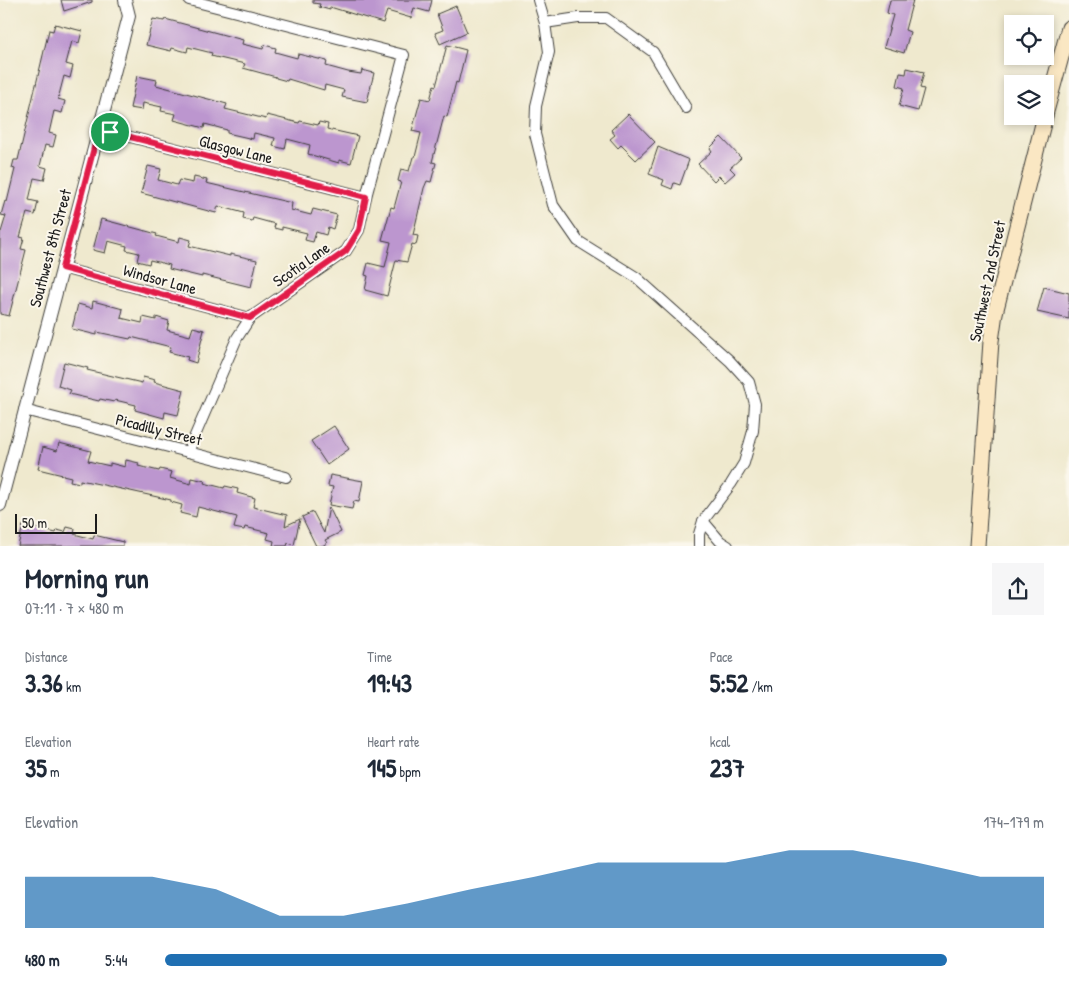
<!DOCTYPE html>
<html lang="en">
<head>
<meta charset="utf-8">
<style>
  body { margin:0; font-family:"Patrick Hand",sans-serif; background:#f6f6f7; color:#1f2937; height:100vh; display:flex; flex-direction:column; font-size:19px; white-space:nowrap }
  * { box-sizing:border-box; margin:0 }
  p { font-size:16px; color:#747a83 }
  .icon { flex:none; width:28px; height:28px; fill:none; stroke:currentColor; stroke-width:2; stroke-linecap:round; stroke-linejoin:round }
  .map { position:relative; height:546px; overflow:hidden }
  .panel { display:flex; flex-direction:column; background:#fff; flex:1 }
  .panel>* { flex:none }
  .buttons { position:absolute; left:1004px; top:15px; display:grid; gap:10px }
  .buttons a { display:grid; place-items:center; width:50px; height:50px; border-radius:0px; background:#fff; box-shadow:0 2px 8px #0003; font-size:25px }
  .scale { position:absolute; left:15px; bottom:12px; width:82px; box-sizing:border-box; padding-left:5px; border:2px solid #1c1c1c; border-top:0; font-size:14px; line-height:18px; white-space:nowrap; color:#1c1c1c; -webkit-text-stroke:4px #fbf7ec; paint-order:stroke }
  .pin { position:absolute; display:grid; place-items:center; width:42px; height:42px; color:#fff; margin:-21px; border:2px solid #fff; border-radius:50%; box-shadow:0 1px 5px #0007 }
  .round { display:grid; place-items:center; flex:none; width:52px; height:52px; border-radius:0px; background:#f6f6f7 }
  .head { display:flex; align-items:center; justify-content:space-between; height:85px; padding:0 25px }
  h1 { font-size:28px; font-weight:700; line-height:38px }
  .metrics { display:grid; grid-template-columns:repeat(3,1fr); gap:8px; height:85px; padding:5px 25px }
  .metrics div { display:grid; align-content:center }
  .metrics b { font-size:25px; font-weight:700 }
  .metrics small { font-size:14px; font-weight:400 }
  .metrics p { font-size:14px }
  .chart { height:140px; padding:10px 25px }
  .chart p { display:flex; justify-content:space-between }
  .chart svg { width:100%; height:90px; margin-top:5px; fill:#1f6fb2; opacity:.7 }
  ul { padding:0 25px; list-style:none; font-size:16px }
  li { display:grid; grid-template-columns:80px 60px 1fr; align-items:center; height:38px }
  li i { height:12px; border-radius:6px; background:#1f6fb2 }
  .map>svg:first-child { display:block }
  .building { fill:#bc96cf }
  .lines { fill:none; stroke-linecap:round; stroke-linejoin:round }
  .minor-casing { stroke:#3c3b37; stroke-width:12 }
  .tertiary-casing { stroke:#3c3b37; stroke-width:14 }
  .secondary-casing { stroke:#3c3b37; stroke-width:17 }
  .minor { stroke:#fff; stroke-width:10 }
  .tertiary { stroke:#fff; stroke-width:12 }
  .secondary { stroke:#fae7c3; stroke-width:15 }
  .route-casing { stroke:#fff; stroke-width:10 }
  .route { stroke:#e11d48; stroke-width:6 }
  .labels { text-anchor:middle; stroke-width:4; stroke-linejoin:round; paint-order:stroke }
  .street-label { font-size:16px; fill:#1c1c1c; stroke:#fbf7ec }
</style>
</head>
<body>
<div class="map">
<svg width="1069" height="546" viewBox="0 0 1069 546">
  <rect width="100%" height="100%" fill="#fbf7ec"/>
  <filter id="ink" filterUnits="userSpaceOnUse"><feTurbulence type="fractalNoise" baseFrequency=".02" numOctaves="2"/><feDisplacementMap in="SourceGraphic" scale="10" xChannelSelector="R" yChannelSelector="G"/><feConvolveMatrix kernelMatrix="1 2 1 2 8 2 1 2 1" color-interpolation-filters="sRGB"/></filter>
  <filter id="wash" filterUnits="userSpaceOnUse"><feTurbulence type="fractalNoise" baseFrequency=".0096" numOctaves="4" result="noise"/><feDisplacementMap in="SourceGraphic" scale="20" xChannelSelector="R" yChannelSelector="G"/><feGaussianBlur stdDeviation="1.12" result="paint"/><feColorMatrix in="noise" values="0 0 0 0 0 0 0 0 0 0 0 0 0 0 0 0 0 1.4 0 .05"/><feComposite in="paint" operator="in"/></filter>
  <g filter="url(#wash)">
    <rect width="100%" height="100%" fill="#efe9ce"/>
    <g id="blocks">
      <!-- building -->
      <g class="building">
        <polygon points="61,0 92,0 92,2 64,11"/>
        <polygon points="313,0 432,0 429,12 414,8 411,18 387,11 383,23 330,7 330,10 319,7 320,4 313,3"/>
        <polygon points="890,0 913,0 905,30 910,32 904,53 884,47 893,15 887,13"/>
        <polygon points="456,6 467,32 440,44 435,33 443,30 437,14"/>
        <polygon points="153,19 164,21 165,19 243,40 242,44 263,49 264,45 276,48 275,52 297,58 298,54 327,61 326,66 348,72 361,74 362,70 374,73 367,102 342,97 344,90 325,85 324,90 288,79 287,81 276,78 276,77 243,68 245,64 211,56 212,53 188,47 187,52 172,48 171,51 146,45"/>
        <polygon points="55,24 82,31 79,43 72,41 66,64 73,66 70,78 64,76 58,99 65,101 62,113 54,111 49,133 56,135 53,147 45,145 40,166 47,168 44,180 34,178 29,200 38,202 35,215 27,213 20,237 24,238 21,249 26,250 9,316 0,314 0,232 1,232 6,216 1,215 5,201 7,202 15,169 12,168 14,160 18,160 49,30 53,31"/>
        <polygon points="447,45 466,50 458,83 456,82 447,117 444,116 432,162 436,163 431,182 427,181 424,188 413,235 418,236 416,245 412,244 407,262 396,260 387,296 365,290 368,276 365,275 368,263 385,267 391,242 382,240 391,207 394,208 401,182 398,181 401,169 409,171 413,157 415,157 421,133 412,131 421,98 430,100 434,85 436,86"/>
        <polygon points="907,68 924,72 920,88 924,89 918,111 899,106 904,88 897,86 900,73 906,74"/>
        <polygon points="137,76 157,80 156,85 227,104 225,109 266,119 267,115 299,123 300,121 318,125 319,122 328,124 327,129 358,136 351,163 339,160 339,163 308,154 310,145 287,139 285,149 273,146 275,138 254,133 253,139 227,133 227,130 205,124 204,128 174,120 176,114 161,111 162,107 143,103 142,110 130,108"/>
        <polygon points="628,114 655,142 636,160 621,145 618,148 610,139 615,135 611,130"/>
        <polygon points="721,137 741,158 730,168 735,173 725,182 719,176 714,181 698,164 712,151 710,148"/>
        <polygon points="658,147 689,160 680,185 674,183 672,189 662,185 664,180 649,174"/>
        <polygon points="148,166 161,169 158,180 177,185 179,180 193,183 194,177 207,180 206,183 292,203 291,210 311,215 313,209 337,215 333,229 328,227 326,235 316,232 313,242 305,240 307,233 282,227 282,230 274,228 275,224 253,218 252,221 243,219 244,213 218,206 216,213 141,193"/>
        <polygon points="101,219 157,234 156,236 179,242 180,237 191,240 189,246 230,256 230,254 257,260 251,287 202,275 202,277 169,269 170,265 150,260 149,264 137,261 139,253 126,250 127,246 108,241 105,253 93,250"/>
        <polygon points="1044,287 1069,293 1069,319 1037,312"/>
        <polygon points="93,301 123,309 121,318 142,323 143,317 156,320 156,317 169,321 167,330 190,336 193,327 204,330 196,363 187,360 188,357 169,352 171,347 131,337 130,339 97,332 97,335 72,329 78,304 92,308"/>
        <polygon points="64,362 88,368 87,370 142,383 143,377 155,380 154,382 184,390 178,415 165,412 164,418 135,410 136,405 115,400 114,402 100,399 99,401 69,394 71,390 58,386"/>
        <polygon points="334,426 349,449 327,465 311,441"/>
        <polygon points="59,443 91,451 88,461 110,466 110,463 125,467 126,460 139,463 138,466 159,471 160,469 172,472 170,478 191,484 192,478 205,481 204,483 224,488 225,486 238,489 237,493 255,498 253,507 287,515 285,526 300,519 294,545 288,543 287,546 273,546 274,541 267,539 269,533 245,527 244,530 234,528 237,517 198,507 196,517 180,513 182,505 171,502 171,500 99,484 80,480 80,483 70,481 71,477 38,469 43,447 57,451"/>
        <polygon points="330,475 363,481 359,502 354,501 352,509 329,505 333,487 328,486"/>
        <polygon points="329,507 341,532 325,540 327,543 322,546 316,546 302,517 313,512 324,533"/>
        <polygon points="23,525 56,533 57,530 65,532 67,527 75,529 74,534 93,539 94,535 123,542 123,546 18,546"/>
      </g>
    </g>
  </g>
  <g filter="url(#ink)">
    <use href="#blocks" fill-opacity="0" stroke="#3c3b37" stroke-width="1"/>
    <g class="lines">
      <!-- minor casing -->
      <g class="minor-casing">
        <g id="minor">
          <polyline points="538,0 545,23 549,52 536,106 535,134 553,205 578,241 636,277 730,361 749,382 755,404 753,431 744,463 731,484 703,521 699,534 699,546"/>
          <polyline points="545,23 578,18 606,18 653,52 686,108"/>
          <polyline points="99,129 366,197"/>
          <polyline points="62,268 250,318"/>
          <polyline points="24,410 286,477"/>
          <polyline points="188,452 237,338 250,318 346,251 359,230 366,197 404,55 189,0"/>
          <polyline points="703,521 720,541 728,546"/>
        </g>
      </g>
      <!-- tertiary casing -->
      <g class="tertiary-casing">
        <polyline id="tertiary" points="0,505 129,16 125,0"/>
      </g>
      <!-- secondary casing -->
      <g class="secondary-casing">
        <g id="secondary">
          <polyline points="1045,115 1069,28"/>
          <polyline points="977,546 991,341 995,313 1045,116"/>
        </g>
      </g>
      <!-- minor -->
      <use href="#minor" class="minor"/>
      <!-- tertiary -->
      <use href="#tertiary" class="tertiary"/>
      <!-- secondary -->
      <use href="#secondary" class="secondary"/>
    </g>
  </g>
  <g class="lines" filter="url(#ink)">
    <!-- route casing -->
    <g class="route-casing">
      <polygon id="route" points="99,129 366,197 359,230 346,251 250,318 62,268"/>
    </g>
    <!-- route -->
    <use href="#route" class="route"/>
  </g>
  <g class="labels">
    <!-- street labels -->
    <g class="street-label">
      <text transform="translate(236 149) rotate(14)" y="6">Glasgow Lane</text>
      <text transform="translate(50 248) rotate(-75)" y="6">Southwest 8th Street</text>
      <text transform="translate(301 264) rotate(-35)" y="6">Scotia Lane</text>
      <text transform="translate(160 279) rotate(15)" y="6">Windsor Lane</text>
      <text transform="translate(987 281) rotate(-78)" y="6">Southwest 2nd Street</text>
      <text transform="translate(159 429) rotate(14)" y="6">Picadilly Street</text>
    </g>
  </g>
</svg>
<div class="buttons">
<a><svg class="icon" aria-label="locate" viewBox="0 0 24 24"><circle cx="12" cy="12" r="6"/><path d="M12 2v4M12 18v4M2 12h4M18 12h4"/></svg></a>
<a><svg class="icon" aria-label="layers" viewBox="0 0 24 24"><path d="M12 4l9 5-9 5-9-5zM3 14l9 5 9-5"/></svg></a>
</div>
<div class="scale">50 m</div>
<div class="pin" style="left:110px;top:132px;background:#1e9e55"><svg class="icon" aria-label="arrive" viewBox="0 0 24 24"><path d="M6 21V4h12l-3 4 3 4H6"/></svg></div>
</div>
<section class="panel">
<div class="head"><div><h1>Morning run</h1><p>07:11 · 7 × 480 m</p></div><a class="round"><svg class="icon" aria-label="share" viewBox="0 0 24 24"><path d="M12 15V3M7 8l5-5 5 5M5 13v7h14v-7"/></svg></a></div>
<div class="metrics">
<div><p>Distance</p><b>3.36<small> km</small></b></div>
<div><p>Time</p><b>19:43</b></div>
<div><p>Pace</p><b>5:52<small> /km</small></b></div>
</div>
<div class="metrics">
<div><p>Elevation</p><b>35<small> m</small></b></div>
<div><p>Heart rate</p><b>145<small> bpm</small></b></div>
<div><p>kcal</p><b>237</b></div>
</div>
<div class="chart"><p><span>Elevation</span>174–179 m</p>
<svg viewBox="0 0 160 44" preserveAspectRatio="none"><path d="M0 44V19L10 19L20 19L30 25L40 38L50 38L60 32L70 25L80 19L90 12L100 12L110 12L120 6L130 6L140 12L150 19L160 19V44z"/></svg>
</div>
<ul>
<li><b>480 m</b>5:44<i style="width:89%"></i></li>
</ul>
</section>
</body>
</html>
